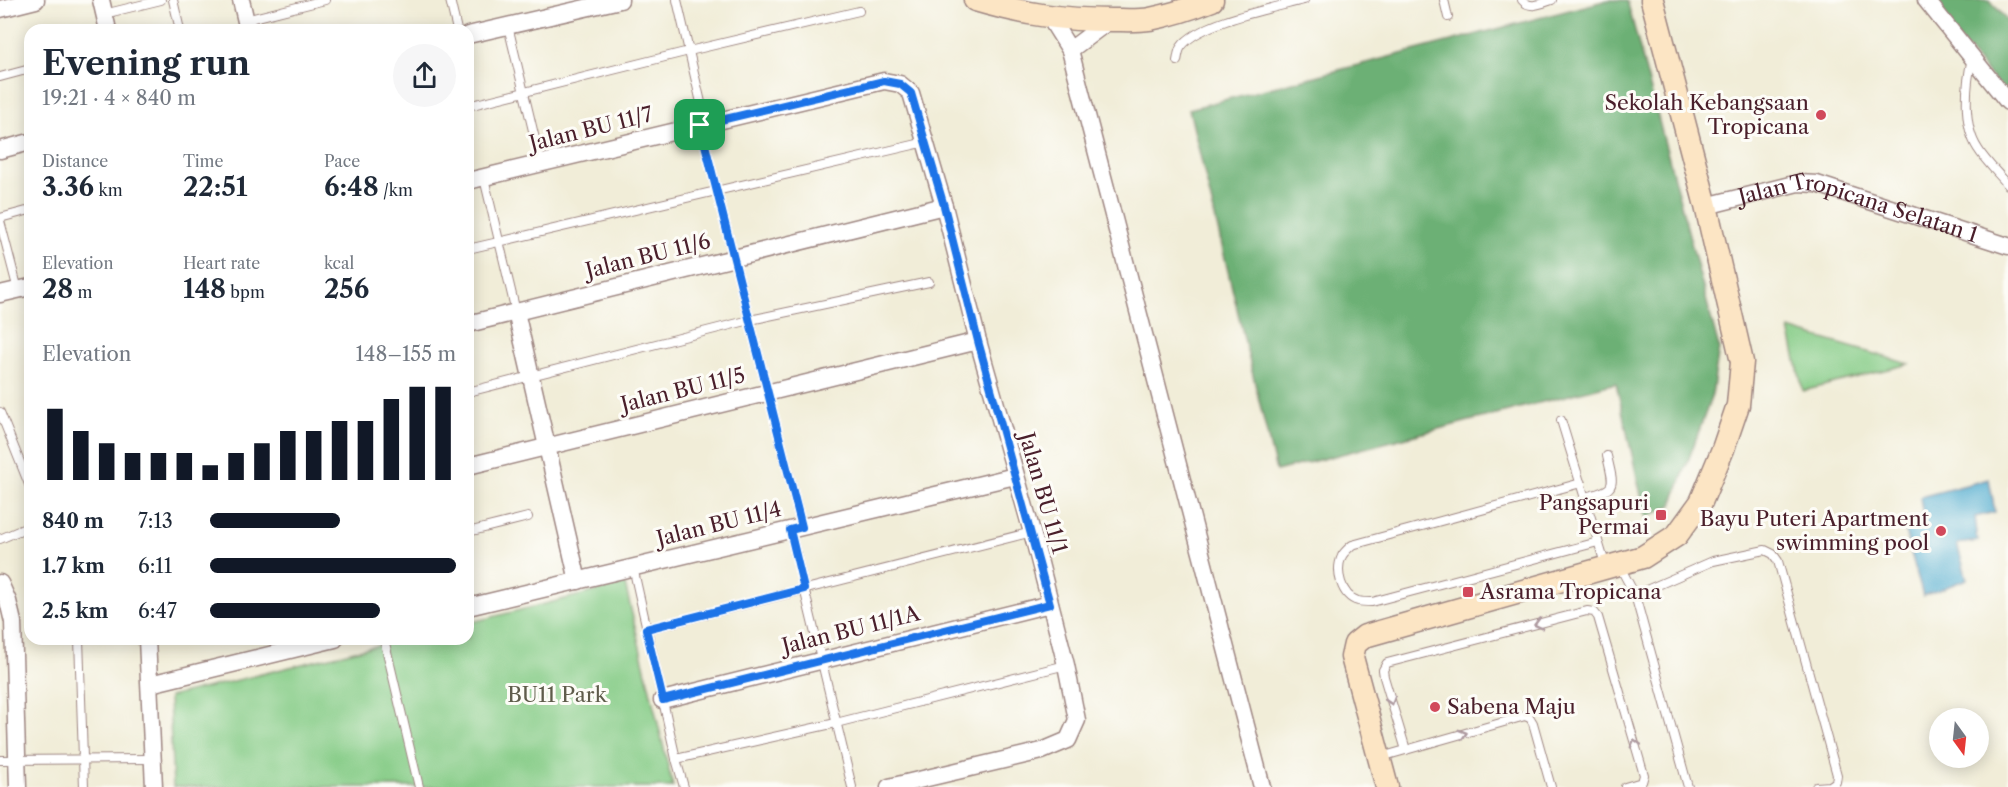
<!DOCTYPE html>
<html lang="en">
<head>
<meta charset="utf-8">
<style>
  body { margin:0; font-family:"Libre Caslon Text",serif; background:#f6f6f7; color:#1f2937; height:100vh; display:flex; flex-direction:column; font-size:22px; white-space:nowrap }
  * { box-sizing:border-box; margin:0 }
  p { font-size:20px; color:#747a83 }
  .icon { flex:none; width:33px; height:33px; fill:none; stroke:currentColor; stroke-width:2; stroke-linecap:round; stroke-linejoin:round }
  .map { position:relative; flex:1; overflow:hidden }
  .panel { position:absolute; left:24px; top:24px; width:450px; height:621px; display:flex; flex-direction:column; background:#fff; border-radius:18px; box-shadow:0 3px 15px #0003 }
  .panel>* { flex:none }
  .needle { width:39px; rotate:165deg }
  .fabs { position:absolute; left:1929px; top:708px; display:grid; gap:12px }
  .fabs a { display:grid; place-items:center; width:60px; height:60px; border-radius:50%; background:#fff; box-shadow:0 3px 15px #0003; font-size:30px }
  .pin { position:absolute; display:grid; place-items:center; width:51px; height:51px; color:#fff; margin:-26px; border-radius:12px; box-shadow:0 3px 9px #0006 }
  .round { display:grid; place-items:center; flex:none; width:63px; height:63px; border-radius:32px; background:#f6f6f7 }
  .headline { display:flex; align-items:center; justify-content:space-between; height:102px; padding:0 18px }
  h1 { font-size:33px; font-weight:700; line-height:45px }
  .metrics { display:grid; grid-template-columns:repeat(3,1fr); gap:9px; height:102px; padding:6px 18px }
  .metrics div { display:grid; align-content:center }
  .metrics b { font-size:26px; font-weight:700 }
  .metrics small { font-size:16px; font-weight:400 }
  .metrics p { font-size:16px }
  .chart { height:168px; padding:12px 18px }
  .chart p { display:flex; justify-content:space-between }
  .chart svg { width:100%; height:108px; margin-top:6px; stroke:#111827; stroke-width:6 }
  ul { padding:0 18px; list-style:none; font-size:20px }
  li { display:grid; grid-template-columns:96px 72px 1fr; align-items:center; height:45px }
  li i { height:15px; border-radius:8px; background:#111827 }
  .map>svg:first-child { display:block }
  .green { fill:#86cc87; stroke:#687659; stroke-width:1.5 }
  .forest { fill:#6cb074; stroke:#5b6850; stroke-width:1.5 }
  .water { fill:#52add0; stroke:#4e667e; stroke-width:1.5 }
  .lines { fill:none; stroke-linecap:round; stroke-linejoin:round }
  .lane-casing { stroke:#9e8682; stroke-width:10 }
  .street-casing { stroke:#9e8682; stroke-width:19 }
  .secondary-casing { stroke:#9e8682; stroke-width:25 }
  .lane { stroke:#fff; stroke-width:8 }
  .street { stroke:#fff; stroke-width:16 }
  .secondary { stroke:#fce5c4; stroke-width:22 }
  .oneway { stroke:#ae9aa0 }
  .route-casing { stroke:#fff; stroke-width:12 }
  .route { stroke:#1a73e8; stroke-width:8 }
  .poi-dot { fill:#d1495b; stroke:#fdfcf7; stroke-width:2 }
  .labels { text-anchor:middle; stroke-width:6; stroke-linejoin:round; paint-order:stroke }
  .poi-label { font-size:21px; fill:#4a1f2b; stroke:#fdfcf7; text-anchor:end }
  .street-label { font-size:21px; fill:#4a1f2b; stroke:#fdfcf7 }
  .park-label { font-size:21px; fill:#5f5c4b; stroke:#fdfcf7 }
</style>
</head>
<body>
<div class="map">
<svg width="2008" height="787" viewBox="0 0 2008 787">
  <rect width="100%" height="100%" fill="#fdfcf7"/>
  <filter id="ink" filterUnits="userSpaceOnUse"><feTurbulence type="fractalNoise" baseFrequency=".0167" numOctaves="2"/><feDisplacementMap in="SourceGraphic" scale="12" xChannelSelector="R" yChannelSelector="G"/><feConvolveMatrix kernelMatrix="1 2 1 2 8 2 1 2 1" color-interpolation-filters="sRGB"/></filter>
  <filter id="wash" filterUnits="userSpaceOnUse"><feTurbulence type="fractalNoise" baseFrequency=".008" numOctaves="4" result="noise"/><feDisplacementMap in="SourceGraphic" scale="24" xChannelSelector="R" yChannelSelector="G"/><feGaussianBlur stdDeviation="1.35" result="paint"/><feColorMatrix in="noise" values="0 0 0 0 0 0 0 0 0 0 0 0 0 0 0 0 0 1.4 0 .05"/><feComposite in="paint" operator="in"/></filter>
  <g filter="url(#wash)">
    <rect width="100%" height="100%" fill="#f1edd8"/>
    <!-- green -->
    <g class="green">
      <polygon points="1789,329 1909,364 1803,391"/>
      <polygon points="625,584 673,787 173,787 169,697 403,639 468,639 468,623"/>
    </g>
    <!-- forest -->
    <g class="forest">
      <polygon points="1608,0 1627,0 1719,348 1712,395 1672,505 1646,518 1616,383 1276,471 1189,109"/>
      <polygon points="1925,0 1990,0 2008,22 2008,97"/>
    </g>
    <!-- water -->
    <polygon class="water" points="1989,479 1995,512 1975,517 1978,541 1957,544 1967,579 1923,596 1902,520 1923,516 1920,497"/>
  </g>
  <g filter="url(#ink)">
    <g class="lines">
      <!-- lane casing -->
      <g class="lane-casing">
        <g id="lane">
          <polyline points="173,0 180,30"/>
          <polyline points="450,0 457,30"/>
          <polyline points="677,0 706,124"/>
          <polyline points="1444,0 1448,17"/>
          <path d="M1522 0C1530 10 1542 3 1552 0"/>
          <polyline points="104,14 161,0"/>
          <polyline points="246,20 325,0"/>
          <polyline points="508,26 541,164"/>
          <path d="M1972 58C1966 84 1962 125 1978 149 1986 162 1998 173 2008 185"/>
          <path d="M1177 61C1178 57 1178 51 1181 47 1198 22 1274 8 1304 0"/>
          <polyline points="0,77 30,69"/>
          <polyline points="468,106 689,51 859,11"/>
          <polyline points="700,125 802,527"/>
          <polyline points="484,178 516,312"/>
          <polyline points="0,218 30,210"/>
          <polyline points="0,221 18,290"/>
          <polyline points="468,249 926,142"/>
          <polyline points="468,392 750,320 929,282"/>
          <polyline points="0,412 30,487"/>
          <polyline points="1561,420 1606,567"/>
          <path d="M1581 483 1352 545C1349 548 1344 552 1342 556 1335 571 1341 596 1358 601 1362 602 1368 602 1372 602L1598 542"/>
          <path d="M1585 497C1618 489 1614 487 1607 456"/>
          <polyline points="790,530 852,787"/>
          <polyline points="468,532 528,517"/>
          <polyline points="0,539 30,526"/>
          <polyline points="1619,565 1635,595 1688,787"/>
          <polyline points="633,567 676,759 684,787"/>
          <polyline points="1635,595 1713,561 1765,550 1773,554 1778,561 1837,775 1836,782 1830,786 1816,787"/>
          <polyline points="647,629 1032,532"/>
          <polyline points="79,639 84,787"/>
          <polyline points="384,639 419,787"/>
          <polyline points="1406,750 1384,677 1383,670 1387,663 1587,611 1594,612 1598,617 1644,775 1642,782 1625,787"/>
          <polyline points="1381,757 1525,716 1530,718 1533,723 1551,787"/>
          <polyline points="676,759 836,723 1066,665"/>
          <polyline points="0,760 153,759"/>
        </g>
      </g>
      <!-- street casing -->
      <g class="street-casing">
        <g id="street">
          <polyline points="101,0 108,30"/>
          <polyline points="241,0 248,30"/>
          <polyline points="1926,0 2008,102"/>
          <polyline points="0,9 36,0"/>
          <polyline points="1050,18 1070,50 1110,20"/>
          <polyline points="468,35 620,0"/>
          <polyline points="1070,50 1262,787"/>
          <polyline points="0,150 30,142"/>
          <polyline points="468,181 884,81 900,84 911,93 944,206 978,341 1032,532 1066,665 1077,720 1068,740 1042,751 889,787"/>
          <path id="s1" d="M1706 206 1798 183 1817 184 2008 246"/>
          <polyline points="0,294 30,287"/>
          <polyline points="516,312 578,581"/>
          <polyline points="468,324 944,206"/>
          <polyline points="468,466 978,341"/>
          <polyline points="0,583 8,601 13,622 18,787"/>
          <polyline points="468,607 1015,476"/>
          <polyline points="147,639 154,787"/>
          <polyline points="150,684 335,639"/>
          <polyline points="662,700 1050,604"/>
        </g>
      </g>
      <!-- secondary casing -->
      <g class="secondary-casing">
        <g id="secondary">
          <path d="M975 0C1023 14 1062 20 1112 20 1124 20 1138 21 1150 19 1170 15 1192 8 1212 0"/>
          <polyline points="1387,787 1352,657 1355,644 1365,636 1643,557 1677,535 1701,502 1723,449 1738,405 1742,362 1706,206 1652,0"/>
        </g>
      </g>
      <!-- lane -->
      <use href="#lane" class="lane"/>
      <!-- street -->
      <use href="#street" class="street"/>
      <!-- secondary -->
      <use href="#secondary" class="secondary"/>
    </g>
    <!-- one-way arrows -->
    <defs><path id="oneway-chevron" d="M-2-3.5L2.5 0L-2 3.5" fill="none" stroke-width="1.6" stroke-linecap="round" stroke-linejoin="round" transform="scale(1.5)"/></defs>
    <g class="oneway">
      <use href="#oneway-chevron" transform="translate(1538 624) rotate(165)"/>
      <use href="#oneway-chevron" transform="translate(1391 701) rotate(73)"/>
      <use href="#oneway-chevron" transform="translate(1463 734) rotate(-16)"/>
      <use href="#oneway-chevron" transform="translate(1635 743) rotate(-106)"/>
    </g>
  </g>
  <g class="lines" filter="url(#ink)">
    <!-- route casing -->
    <g class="route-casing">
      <polygon id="route" points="884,81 900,84 911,93 944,206 978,341 1050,604 663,700 646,629 804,589 790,530 802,527 700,125"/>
    </g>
    <!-- route -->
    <use href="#route" class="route"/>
  </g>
  <!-- markers -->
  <g class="poi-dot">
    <circle cx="1821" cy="115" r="6"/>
    <rect x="1655" y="509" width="12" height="12" rx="3"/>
    <circle cx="1941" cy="531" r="6"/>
    <rect x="1462" y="586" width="12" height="12" rx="3"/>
    <circle cx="1435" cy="707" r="6"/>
  </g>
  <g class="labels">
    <!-- poi labels -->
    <g class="poi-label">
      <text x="1809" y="110">Sekolah Kebangsaan<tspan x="1809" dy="24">Tropicana</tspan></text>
      <text x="1649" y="510">Pangsapuri<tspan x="1649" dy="24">Permai</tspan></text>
      <text x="1929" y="526">Bayu Puteri Apartment<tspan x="1929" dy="24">swimming pool</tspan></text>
      <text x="1480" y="599" text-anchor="start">Asrama Tropicana</text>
      <text x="1447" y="714" text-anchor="start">Sabena Maju</text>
    </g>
    <!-- street labels -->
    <g class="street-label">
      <text transform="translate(591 129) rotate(-14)" y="7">Jalan BU 11/7</text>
      <text dy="7" stroke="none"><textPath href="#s1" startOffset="158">Jalan Tropicana Selatan 1</textPath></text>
      <text transform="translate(648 256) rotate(-14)" y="7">Jalan BU 11/6</text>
      <text transform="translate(683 390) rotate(-14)" y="7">Jalan BU 11/5</text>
      <text transform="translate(1043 493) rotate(74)" y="7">Jalan BU 11/1</text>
      <text transform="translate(719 524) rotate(-14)" y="7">Jalan BU 11/4</text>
      <text transform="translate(851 630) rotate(-14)" y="7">Jalan BU 11/1A</text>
    </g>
    <!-- park labels -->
    <g class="park-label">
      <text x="557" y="702">BU11 Park</text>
    </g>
  </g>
</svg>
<div class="fabs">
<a><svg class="needle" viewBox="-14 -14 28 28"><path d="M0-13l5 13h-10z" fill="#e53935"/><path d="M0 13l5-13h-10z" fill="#747a83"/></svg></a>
</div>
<div class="pin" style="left:700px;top:125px;background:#1e9e55"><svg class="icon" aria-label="arrive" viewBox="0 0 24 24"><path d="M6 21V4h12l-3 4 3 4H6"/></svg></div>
<section class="panel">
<div class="headline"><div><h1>Evening run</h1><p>19:21 · 4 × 840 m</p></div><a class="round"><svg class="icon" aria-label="share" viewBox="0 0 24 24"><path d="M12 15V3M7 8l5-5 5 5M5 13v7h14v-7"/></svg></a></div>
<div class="metrics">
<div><p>Distance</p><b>3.36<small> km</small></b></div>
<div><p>Time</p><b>22:51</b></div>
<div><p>Pace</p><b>6:48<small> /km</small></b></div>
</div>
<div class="metrics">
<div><p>Elevation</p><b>28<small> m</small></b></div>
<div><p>Heart rate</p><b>148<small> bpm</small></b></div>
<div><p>kcal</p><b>256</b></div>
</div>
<div class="chart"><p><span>Elevation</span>148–155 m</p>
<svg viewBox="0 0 160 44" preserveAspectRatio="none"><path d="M5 44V15M15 44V24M25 44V29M35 44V33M45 44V33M55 44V33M65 44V38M75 44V33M85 44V29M95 44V24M105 44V24M115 44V20M125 44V20M135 44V11M145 44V6M155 44V6"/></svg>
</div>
<ul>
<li><b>840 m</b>7:13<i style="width:53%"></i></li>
<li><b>1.7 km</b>6:11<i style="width:100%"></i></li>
<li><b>2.5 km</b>6:47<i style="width:69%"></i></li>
</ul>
</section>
</div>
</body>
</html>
